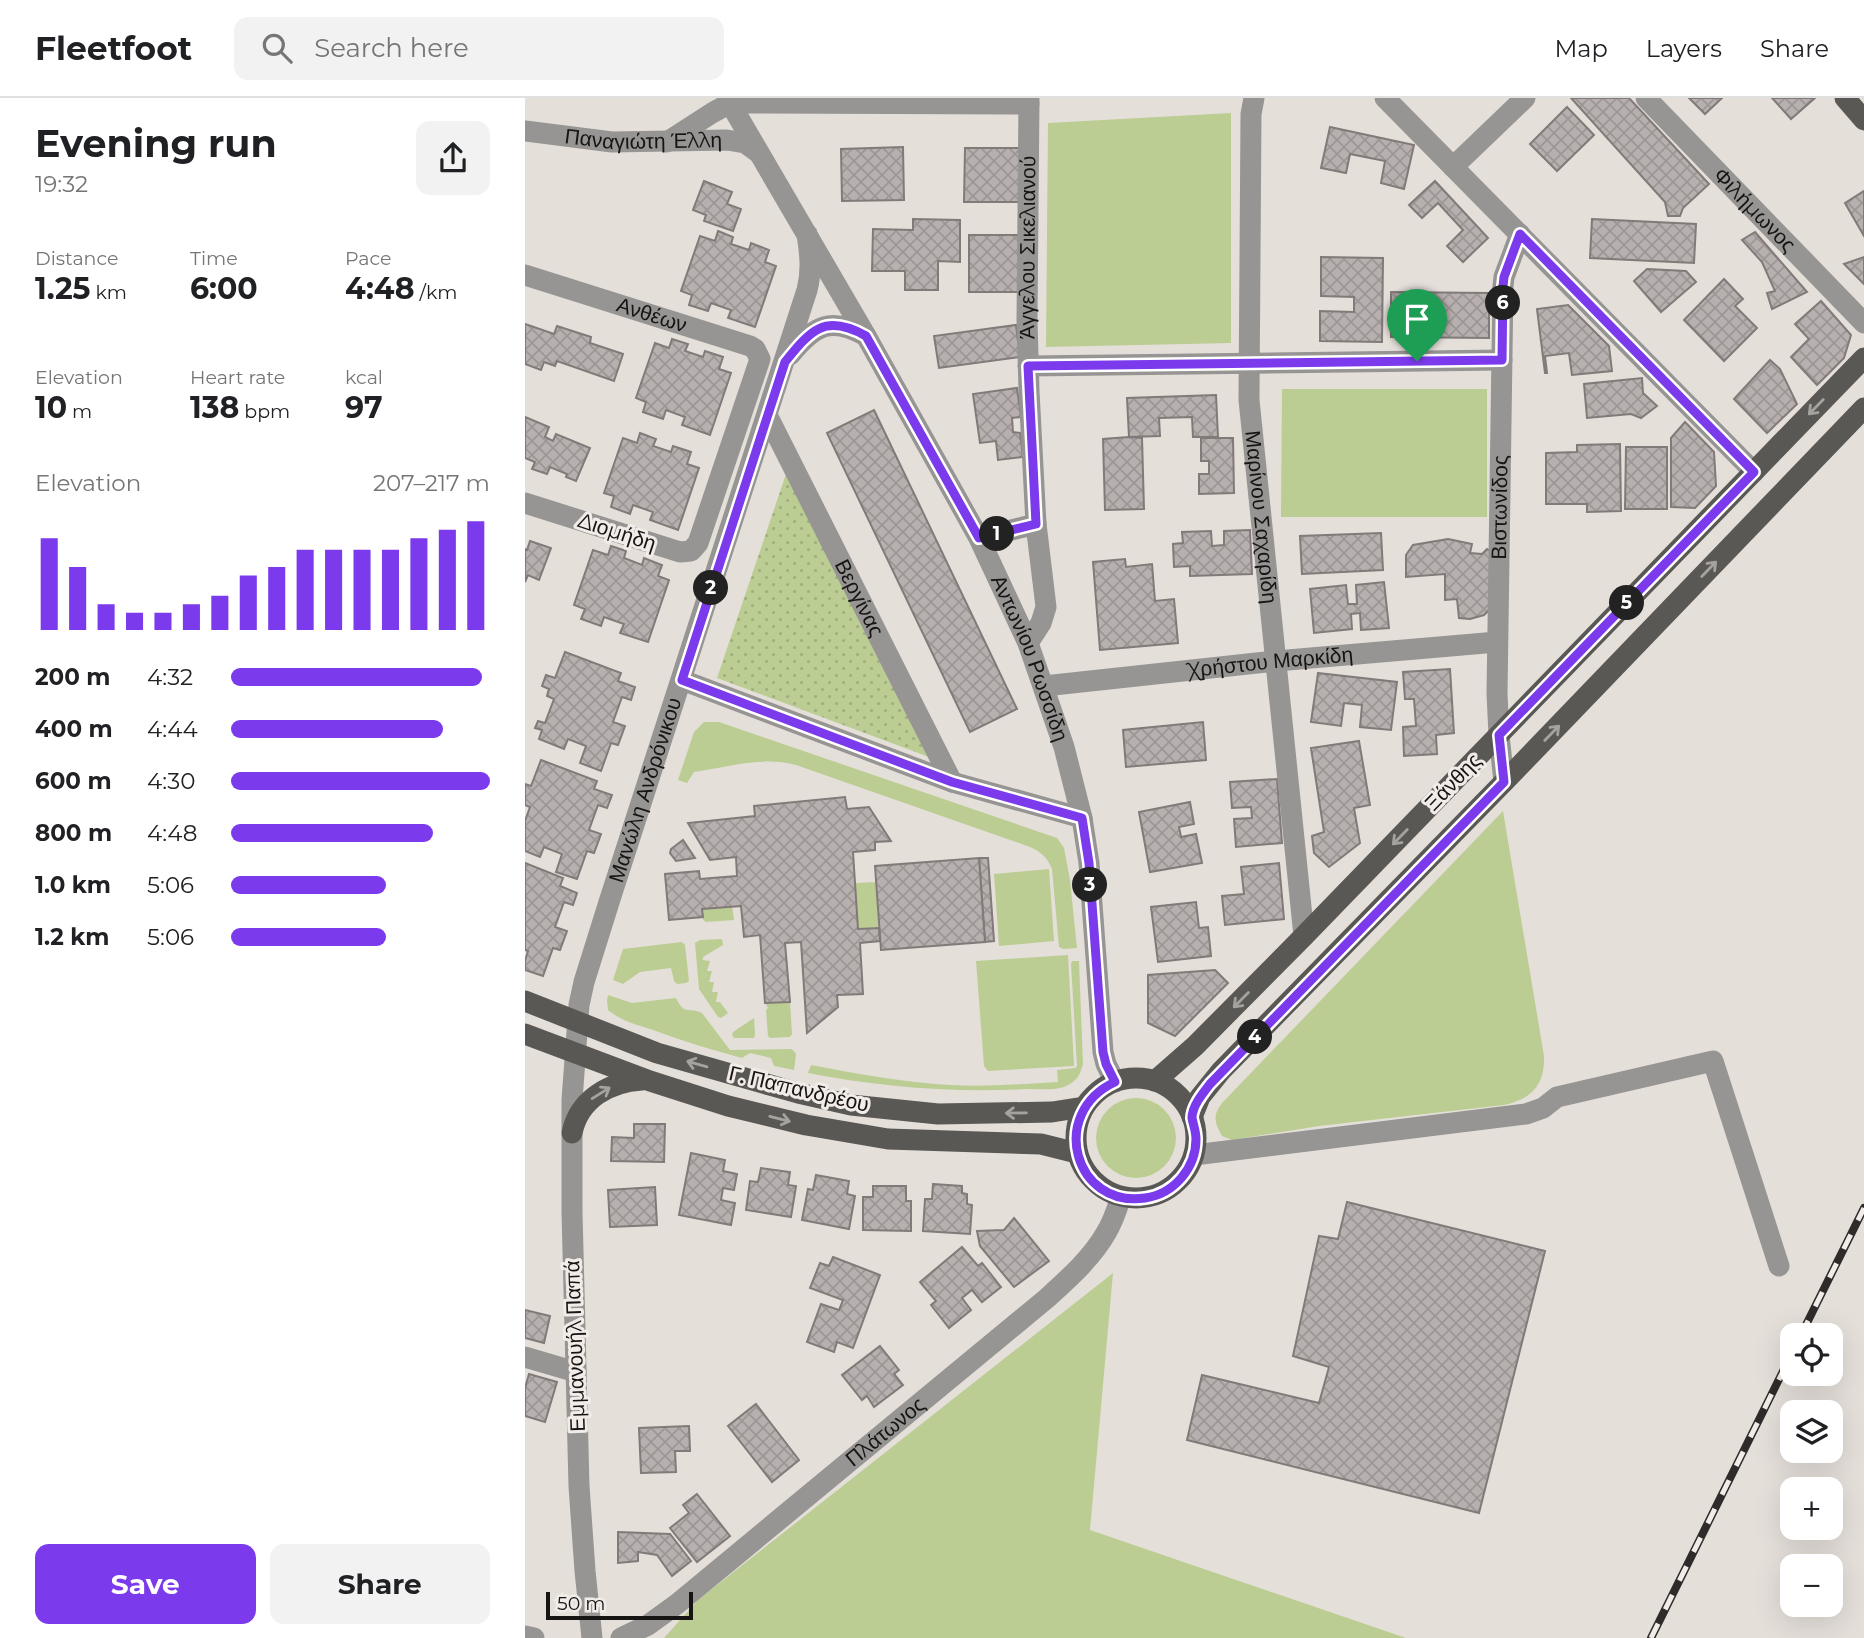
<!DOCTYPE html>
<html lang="en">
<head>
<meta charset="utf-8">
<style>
  body { margin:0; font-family:Montserrat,sans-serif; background:#f2f2f2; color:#202124; height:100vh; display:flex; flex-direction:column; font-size:26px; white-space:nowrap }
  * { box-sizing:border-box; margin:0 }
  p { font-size:23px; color:#757577 }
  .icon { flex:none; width:38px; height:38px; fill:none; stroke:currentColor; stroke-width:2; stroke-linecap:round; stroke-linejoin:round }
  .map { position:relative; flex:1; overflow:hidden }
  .panel { display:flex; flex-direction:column; background:#fff; width:525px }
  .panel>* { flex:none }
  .controls { position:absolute; left:1255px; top:1225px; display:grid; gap:14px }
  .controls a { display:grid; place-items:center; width:63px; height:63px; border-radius:14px; background:#fff; box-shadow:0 7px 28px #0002; font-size:35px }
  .scale { position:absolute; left:21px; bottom:18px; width:147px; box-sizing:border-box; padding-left:7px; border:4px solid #171514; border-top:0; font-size:19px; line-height:24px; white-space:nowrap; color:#171514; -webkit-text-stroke:5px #f2ece8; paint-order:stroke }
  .pin { position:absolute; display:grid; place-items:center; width:60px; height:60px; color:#fff; margin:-72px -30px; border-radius:50% 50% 50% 0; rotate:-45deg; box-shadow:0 0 7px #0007 }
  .pin .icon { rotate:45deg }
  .km { position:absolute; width:35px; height:35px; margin:-18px; border-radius:50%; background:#222; color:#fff; font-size:19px; line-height:35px; text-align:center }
  .round { display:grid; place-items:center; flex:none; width:74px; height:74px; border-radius:14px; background:#f2f2f2 }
  .headline { display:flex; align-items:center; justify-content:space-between; height:119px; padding:0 35px }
  h1 { font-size:38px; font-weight:700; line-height:52px }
  .stats { display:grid; grid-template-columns:repeat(3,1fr); gap:10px; height:119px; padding:7px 35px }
  .stats div { display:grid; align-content:center }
  .stats b { font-size:30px; font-weight:700 }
  .stats small { font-size:19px; font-weight:400 }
  .stats p { font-size:19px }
  .chart { height:196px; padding:14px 35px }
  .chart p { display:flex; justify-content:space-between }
  .chart svg { width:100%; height:126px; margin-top:7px; stroke:#7c3aed; stroke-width:6 }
  .primary-button { display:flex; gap:14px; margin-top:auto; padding:14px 35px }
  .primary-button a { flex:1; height:80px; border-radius:14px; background:#7c3aed; color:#fff; font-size:28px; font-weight:700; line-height:80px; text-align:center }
  .primary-button a+a { background:#f2f2f2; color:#202124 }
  ul { padding:0 35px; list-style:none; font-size:23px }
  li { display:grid; grid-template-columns:112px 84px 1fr; align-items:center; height:52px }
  li i { height:18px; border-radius:9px; background:#7c3aed }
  header { display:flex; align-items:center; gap:42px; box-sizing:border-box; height:98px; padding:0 35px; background:#fff; border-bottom:2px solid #e0e0e0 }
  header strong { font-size:33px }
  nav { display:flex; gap:38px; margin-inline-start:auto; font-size:24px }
  .search { width:490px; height:63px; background:#f2f2f2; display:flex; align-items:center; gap:18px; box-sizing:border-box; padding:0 24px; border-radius:14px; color:#757577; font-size:26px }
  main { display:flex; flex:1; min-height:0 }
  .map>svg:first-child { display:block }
  .grass { fill:#bbcd93 }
  .park { fill:url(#park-dots) }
  .building { fill:url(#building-cross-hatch); stroke:#817a79; stroke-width:2 }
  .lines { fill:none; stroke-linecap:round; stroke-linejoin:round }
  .minor { stroke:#969593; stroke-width:21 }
  .major { stroke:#5a5854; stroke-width:21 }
  .rail-casing { stroke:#2e2b2a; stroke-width:8 }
  .rail { stroke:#f2ece8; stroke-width:5; stroke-dasharray:16; stroke-linecap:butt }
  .oneway { stroke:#a6a29e }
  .route-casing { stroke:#fff; stroke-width:14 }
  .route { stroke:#7c3aed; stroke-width:9 }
  .labels { text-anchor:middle; stroke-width:6; stroke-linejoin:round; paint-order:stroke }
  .street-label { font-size:21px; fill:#171514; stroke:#f2ece8 }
</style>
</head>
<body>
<header>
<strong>Fleetfoot</strong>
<div class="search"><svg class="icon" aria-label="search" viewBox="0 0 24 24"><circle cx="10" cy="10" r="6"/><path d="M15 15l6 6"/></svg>Search here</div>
<nav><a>Map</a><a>Layers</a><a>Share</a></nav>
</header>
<main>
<section class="panel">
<div class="headline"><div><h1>Evening run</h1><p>19:32</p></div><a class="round"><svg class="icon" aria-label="share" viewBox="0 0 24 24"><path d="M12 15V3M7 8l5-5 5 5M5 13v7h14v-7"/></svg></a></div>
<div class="stats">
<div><p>Distance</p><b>1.25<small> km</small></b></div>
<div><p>Time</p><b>6:00</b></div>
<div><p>Pace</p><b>4:48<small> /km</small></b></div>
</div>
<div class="stats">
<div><p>Elevation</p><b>10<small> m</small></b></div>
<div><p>Heart rate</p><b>138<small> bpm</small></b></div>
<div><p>kcal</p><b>97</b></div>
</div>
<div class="chart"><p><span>Elevation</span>207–217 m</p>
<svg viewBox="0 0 160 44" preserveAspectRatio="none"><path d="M5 44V12M15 44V22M25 44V35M35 44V38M45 44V38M55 44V35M65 44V32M75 44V25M85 44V22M95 44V16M105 44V16M115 44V16M125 44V16M135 44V12M145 44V9M155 44V6"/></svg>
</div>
<ul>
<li><b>200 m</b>4:32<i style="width:97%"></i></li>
<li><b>400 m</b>4:44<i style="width:82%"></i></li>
<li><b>600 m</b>4:30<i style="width:100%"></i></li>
<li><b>800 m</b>4:48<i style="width:78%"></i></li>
<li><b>1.0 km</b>5:06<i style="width:60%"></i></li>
<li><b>1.2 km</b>5:06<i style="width:60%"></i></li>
</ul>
<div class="primary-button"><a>Save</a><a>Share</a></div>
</section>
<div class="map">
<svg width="1339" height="1540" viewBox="0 0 1339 1540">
  <defs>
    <pattern id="park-dots" width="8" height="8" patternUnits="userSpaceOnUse" patternTransform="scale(1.75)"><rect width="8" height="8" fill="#bbcd93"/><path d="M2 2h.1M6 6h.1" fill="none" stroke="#a0af7e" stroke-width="1.8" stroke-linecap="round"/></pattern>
    <pattern id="building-cross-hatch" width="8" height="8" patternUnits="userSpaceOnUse" patternTransform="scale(1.75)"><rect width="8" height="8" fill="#b7b0af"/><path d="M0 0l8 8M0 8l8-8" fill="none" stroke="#9d9696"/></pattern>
  </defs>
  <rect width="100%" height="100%" fill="#e5dfda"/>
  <!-- grass -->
  <g class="grass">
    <polygon points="706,15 706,245 521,249 523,25"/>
    <polygon points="757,291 962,291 962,419 756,419"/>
    <path d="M179 624H194L532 740 539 750 545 782 552 850 538 851 534 849 527 771C522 759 516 754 505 749L271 667C236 658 204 669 169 674L162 685 153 682 169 634Z"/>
    <path d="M978 713 1019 958C1020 987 1007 1001 979 1007L794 1028 707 1042 697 1038C690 1025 687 1018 697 1005Z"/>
    <polygon points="524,771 529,843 474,848 469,776"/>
    <polygon points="351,784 354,830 333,831 330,785"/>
    <polygon points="207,808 209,822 181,824 178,822 177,811"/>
    <polygon points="197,841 198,847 178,859 178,862 185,863 182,873 187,873 184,884 189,884 187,894 193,894 191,904 195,904 203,915 196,920 193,919 174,891 170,845 175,842"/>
    <polygon points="157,844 160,847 164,883 161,885 152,886 149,883 146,870 115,874 98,886 88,882 98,851"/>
    <polygon points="543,857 549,968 463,973 459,968 451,863"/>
    <path d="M547 863H554L558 966C555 976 553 982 543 987 533 993 514 991 501 991 428 995 355 989 283 975L286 967C332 976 378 984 425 987 461 989 497 986 533 984L532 972 550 970 552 968 546 866Z"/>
    <path d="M83 897 107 905 151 900C160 919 164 908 177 915L205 952 266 951 269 953 271 956 269 972 249 968 246 960 225 955 217 960C187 952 158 943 128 932 112 927 96 923 83 912L82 902Z"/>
    <polygon points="265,904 267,936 265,939 245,940 243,938 241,912 243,910 240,905"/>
    <polygon points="229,920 230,937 229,940 209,940 207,937 208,934"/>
    <circle cx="611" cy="1040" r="40"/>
    <polygon points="588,1175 565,1432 881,1540 139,1540 173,1502"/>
  </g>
  <!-- park -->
  <polygon class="park" points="264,367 404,659 192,580"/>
  <!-- building -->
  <g class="building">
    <polygon points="1046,0 1104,0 1184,86 1158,110 1155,118 1143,118 1140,104"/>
    <polygon points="1164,0 1197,0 1180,16"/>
    <polygon points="1247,0 1290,0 1266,21"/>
    <polygon points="1042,9 1069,37 1032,73 1005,46"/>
    <polygon points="805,29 889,47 879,91 856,85 860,63 825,56 821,75 796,70"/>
    <polygon points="378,49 379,102 317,103 316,51"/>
    <polygon points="440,50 498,50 498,104 439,104"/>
    <polygon points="179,83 207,94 202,106 216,111 208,133 179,123 181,117 168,112"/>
    <polygon points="910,83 963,140 938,164 922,148 938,132 913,105 897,120 884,107"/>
    <polygon points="1339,93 1339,138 1320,105"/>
    <polygon points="388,121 435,122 435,164 413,163 413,192 380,192 380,173 347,173 348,131 388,132"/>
    <polygon points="1067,121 1171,126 1169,165 1065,160"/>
    <polygon points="193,133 208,139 206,146 224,152 226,145 244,152 240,164 251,168 230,229 203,220 206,212 186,205 183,213 164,207 167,197 156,193 175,138 190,143"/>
    <polygon points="1230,134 1282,194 1247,211 1242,195 1250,193 1237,164 1217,142"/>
    <rect x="444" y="137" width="54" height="57"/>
    <polygon points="796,159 858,160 857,244 795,243 795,213 829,214 829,199 796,198"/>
    <polygon points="1339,159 1339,186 1319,166"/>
    <polygon points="1122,171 1161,173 1171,184 1136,214 1109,183"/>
    <polygon points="1199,181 1218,201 1210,208 1232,230 1199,263 1159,222"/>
    <polygon points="866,194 964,195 964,240 866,239"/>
    <polygon points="1296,203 1326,237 1319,260 1292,287 1266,259 1284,241 1270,226"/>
    <polygon points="1043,207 1084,248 1087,273 1047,277 1044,255 1020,258 1022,275 1020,275 1012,211"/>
    <polygon points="0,226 29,236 32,228 66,239 65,245 98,256 89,283 32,263 30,268 19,264 16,272 0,266"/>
    <polygon points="491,227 495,259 414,270 409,238"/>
    <polygon points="147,241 163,246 160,253 178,259 180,253 198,259 194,271 206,275 185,337 157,327 160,319 141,312 138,321 118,314 121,304 111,300 130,245 144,250"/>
    <polygon points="1245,262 1255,271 1272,306 1242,335 1209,301"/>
    <polygon points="1117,280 1118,295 1132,308 1116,320 1106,316 1062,320 1059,286"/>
    <polygon points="492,290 496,319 487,320 488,334 495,335 498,359 473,362 471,343 455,345 448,296"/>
    <polygon points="691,297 693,339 668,339 667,319 634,320 635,338 604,339 602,300"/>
    <polygon points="349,312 492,611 445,634 302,335"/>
    <polygon points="0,319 24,329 20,339 28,343 31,336 65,350 51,383 41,379 42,376 25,369 22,376 7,371 10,364 0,360"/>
    <polygon points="1160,324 1189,354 1191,388 1170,410 1146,409 1146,340"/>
    <polygon points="115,335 131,341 128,348 146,354 148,348 166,354 162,366 174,370 153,432 125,422 128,414 108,407 105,416 86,409 89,398 79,395 98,340 112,345"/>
    <polygon points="604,339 617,340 619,411 580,412 578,341"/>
    <polygon points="676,340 708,340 709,395 674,396 674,376 684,376 684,363 676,363"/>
    <polygon points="1095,346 1096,413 1062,414 1062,406 1021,406 1021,355 1052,354 1052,347"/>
    <polygon points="1101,349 1142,349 1142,411 1100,411"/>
    <polygon points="725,432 727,476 665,478 665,468 649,469 648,446 658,445 657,434 686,433 687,448 699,447 699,433"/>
    <polygon points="856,435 858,472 777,476 775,438"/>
    <polygon points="923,441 947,446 945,455 957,456 962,451 968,455 967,509 959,517 945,521 934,520 932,501 920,502 920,476 881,479 881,457 888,447"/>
    <polygon points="5,443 26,450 14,482 3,477 0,484 0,451 2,452"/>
    <polygon points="86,448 101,453 99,460 117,467 119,460 137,467 133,478 144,482 123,544 95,535 99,526 79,519 76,528 56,521 60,511 49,507 68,452 83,457"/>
    <polygon points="600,461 601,469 627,466 630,503 649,501 653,545 575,552 568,464"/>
    <polygon points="859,484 864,530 836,532 835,515 826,516 827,531 789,535 785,491 821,487 823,506 832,506 831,487"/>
    <polygon points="40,554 96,575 93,583 110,589 106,602 97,599 88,624 100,628 93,647 86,645 76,673 55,665 61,648 43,641 39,651 14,641 17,632 10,630 13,623 20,625 29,601 22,598 24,591 17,588 21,577 30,580"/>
    <polygon points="925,571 929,635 911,637 912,656 879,658 878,629 891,628 889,601 880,601 878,574"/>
    <polygon points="793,575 872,584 866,632 835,629 837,607 819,605 816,628 786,624"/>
    <polygon points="678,624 681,662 601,669 598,632"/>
    <polygon points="834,643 845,707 829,710 835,745 804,769 789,755 787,738 799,734 786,650"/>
    <polygon points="16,662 72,683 69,691 87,697 82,710 73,707 64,732 76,736 69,755 62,753 52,781 31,774 37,756 19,749 15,759 0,753 0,723 5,709 0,707 0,686 6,688"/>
    <polygon points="752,681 757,745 711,749 709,721 727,720 726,709 707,710 705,684"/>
    <polygon points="320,699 322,711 344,709 366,743 350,744 350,752 328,754 333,831 354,830 355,843 335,845 338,896 312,897 313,909 282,935 276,844 260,845 265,904 240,905 235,837 219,839 216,808 177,811 178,819 144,822 140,776 174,773 175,781 212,778 211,759 185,762 163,725 230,718 229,708"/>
    <polygon points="665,704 669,726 654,729 656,739 671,736 677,765 625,774 614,714"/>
    <polygon points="158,742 170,760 151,763 145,755 146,751"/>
    <polygon points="454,760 463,760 469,843 460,844"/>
    <polygon points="454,760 460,844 356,852 350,768"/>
    <polygon points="0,765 38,780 35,788 52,795 48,807 39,804 30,829 42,833 35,852 28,850 18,878 0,872 0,863 3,853 0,852"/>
    <polygon points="754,765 759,821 700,827 697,798 719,796 716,769"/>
    <polygon points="671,804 674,830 683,829 686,858 633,864 626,809"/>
    <polygon points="690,872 703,885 650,938 623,925 623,877"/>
    <polygon points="109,1026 140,1026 139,1064 86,1063 87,1039 109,1040"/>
    <polygon points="166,1055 200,1062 198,1073 212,1076 209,1092 198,1090 196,1102 210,1105 206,1127 154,1117"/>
    <polygon points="236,1070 265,1074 263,1087 271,1088 266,1119 221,1112 225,1083 233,1084"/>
    <polygon points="291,1077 324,1083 322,1096 330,1098 324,1131 277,1122 283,1091 288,1092"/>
    <polygon points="408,1086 437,1088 437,1095 442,1096 442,1106 447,1107 445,1136 398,1133 400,1101 407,1101"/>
    <polygon points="348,1088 381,1088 381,1103 386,1103 386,1133 338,1132 338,1099 348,1099"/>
    <polygon points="130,1089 132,1127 85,1129 83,1092"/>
    <polygon points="822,1104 1020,1153 954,1415 662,1342 677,1277 794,1305 804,1269 768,1258 794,1138 813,1141"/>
    <polygon points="489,1120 524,1163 489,1189 455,1148 452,1133 479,1132"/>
    <polygon points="437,1149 453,1168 457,1165 476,1189 457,1204 447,1192 437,1200 446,1212 424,1230 406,1207 411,1203 395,1184"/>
    <polygon points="308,1159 355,1177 328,1250 312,1244 309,1254 282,1244 296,1206 314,1212 318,1202 285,1190 295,1165 304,1168"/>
    <polygon points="0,1212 25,1218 19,1245 0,1240"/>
    <polygon points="355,1248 374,1272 369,1276 378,1287 349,1309 342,1298 337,1302 317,1277"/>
    <polygon points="4,1276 32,1284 20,1324 0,1318 0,1290"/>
    <polygon points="231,1306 274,1362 247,1384 203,1328"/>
    <polygon points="164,1328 165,1353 150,1353 151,1374 116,1375 114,1330"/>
    <polygon points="172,1396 205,1438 172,1464 145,1430 164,1415 158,1407"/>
    <polygon points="93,1434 145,1436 166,1463 147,1478 132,1457 113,1454 113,1463 93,1465"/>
  </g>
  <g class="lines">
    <!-- minor -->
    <g class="minor">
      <path id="s1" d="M204 0 205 5 341 238 454 440 503 545 539 649 557 720 564 765 578 954 581 966 590 984"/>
      <path id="s2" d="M729 0 726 16 724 302 779 838"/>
      <polyline points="860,0 1229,374"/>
      <path id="s3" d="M1121 0 1339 225"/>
      <path id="s4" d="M0 33 87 44 202 42 220 45 234 55"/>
      <polyline points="142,44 187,15 205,5 504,6"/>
      <polyline points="928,69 1000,0"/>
      <path id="s5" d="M0 177 225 248 230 251 235 261 173 445 166 453 155 454 0 405"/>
      <path d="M265 257C290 227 306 218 341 238"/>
      <polyline points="503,268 977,262"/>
      <path id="s6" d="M242 317 427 684"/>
      <polyline points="454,440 511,426"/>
      <path id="s7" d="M503 545 516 525 521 509 511 426 504 293 502 222 504 0"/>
      <polyline points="157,582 427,684 557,720"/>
      <path id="s8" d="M519 588 751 563 972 544"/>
      <path id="s9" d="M979 684 974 637 972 596 978 188 979 179 995 136"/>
      <polyline points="669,1057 1001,1016 1018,1010 1032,999 1188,963 1254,1168"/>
      <polyline points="0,1259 51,1274"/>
      <polyline points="0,1538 9,1540"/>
      <path id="s10" d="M67 1540 60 1473 54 1388 47 1114V1002L54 907 59 884 85 801 282 192C287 173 285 156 282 136"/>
      <path id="s11" d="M96 1540 123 1527 152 1506 521 1201C543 1181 566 1161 581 1135 588 1124 592 1111 596 1099"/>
    </g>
    <!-- major -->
    <g class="major">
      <polyline points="1320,0 1339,22"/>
      <polyline points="0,903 132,955 273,995 326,1007 413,1016 527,1014 559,1009"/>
      <polyline points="0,936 125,983 203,1008 281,1027 363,1041 516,1046 552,1055"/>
      <circle cx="611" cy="1040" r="60"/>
      <polyline points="630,983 670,948 779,838 1339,260"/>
      <polyline points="667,1019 675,999 696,973 979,684 1339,310"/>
      <path d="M47 1035C54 1001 84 984 117 982"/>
    </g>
    <!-- rail casing -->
    <g class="rail-casing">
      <g id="rail">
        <polyline points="1276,1237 1339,1110"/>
        <polyline points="1126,1540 1267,1255"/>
      </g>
    </g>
    <!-- rail -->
    <use href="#rail" class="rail"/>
  </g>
  <!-- one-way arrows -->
  <defs><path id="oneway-shaft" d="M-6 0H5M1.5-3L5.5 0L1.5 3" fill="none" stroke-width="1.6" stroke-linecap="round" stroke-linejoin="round" transform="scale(1.75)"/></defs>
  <g class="oneway">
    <use href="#oneway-shaft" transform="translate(1291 309) rotate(134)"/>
    <use href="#oneway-shaft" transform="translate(1184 471) rotate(-46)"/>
    <use href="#oneway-shaft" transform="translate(1027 635) rotate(-46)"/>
    <use href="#oneway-shaft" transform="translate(875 739) rotate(134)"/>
    <use href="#oneway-shaft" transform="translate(716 902) rotate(135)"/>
    <use href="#oneway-shaft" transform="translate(172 966) rotate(-164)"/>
    <use href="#oneway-shaft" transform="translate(76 995) rotate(-32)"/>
    <use href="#oneway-shaft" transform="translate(491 1015) rotate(179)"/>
    <use href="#oneway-shaft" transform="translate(255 1021) rotate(14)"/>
  </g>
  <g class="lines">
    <!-- route casing -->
    <g class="route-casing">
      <path id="route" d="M995 136 1229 374 974 637 979 684 685 986C678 995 667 1008 667 1020 668 1026 671 1033 671 1041 671 1070 649 1096 620 1100 549 1110 523 1015 590 984L581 966 578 954 564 765 557 720 427 684 157 582 260 264C286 232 300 215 341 238L454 440 511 426 503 268 977 262 978 188 979 179Z"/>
    </g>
    <!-- route -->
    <use href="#route" class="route"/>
  </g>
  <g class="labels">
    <!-- street labels -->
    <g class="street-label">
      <text dy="7" stroke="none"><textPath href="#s4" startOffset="119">Παναγιώτη Έλλη</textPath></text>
      <text dy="7" stroke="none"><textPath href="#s3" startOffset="156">Φιλήμωνος</textPath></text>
      <text dy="7" stroke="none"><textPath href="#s7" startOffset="401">Άγγελου Σικελιανού</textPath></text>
      <text dy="7" stroke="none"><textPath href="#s5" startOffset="133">Ανθέων</textPath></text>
      <text dy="7" stroke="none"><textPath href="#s9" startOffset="275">Βιστωνίδος</textPath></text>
      <text dy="7" stroke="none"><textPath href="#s2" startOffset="420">Μαρίνου Σαχαρίδη</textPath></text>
      <text transform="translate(92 434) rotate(18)" y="7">Διομήδη</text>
      <text dy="7" stroke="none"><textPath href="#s6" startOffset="205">Βεργίνας</textPath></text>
      <text dy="7" stroke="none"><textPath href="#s1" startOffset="637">Αντωνίου Ρωσσίδη</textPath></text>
      <text dy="7" stroke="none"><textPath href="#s8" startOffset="228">Χρήστου Μαρκίδη</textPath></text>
      <text transform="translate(928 684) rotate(-46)" y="7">Ξάνθης</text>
      <text dy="7" stroke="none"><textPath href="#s10" startOffset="859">Μανώλη Ανδρόνικου</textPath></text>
      <text transform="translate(274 991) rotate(13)" y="7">Γ. Παπανδρέου</text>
      <text transform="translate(50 1248) rotate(-92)" y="7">Εμμανουήλ Παπά</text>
      <text dy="7" stroke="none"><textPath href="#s11" startOffset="336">Πλάτωνος</textPath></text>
    </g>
  </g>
</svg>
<div class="controls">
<a><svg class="icon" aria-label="locate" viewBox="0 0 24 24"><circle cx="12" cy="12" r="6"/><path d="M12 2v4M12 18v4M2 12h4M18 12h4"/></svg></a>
<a><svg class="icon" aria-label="layers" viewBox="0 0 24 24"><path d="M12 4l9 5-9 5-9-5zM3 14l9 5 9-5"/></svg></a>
<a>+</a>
<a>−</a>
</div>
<div class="scale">50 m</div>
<div class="pin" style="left:892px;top:263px;background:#1e9e55"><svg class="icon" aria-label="arrive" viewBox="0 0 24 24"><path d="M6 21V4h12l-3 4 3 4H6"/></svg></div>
<b class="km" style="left:472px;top:436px">1</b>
<b class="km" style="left:186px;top:490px">2</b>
<b class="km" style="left:565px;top:787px">3</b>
<b class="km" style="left:730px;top:939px">4</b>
<b class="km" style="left:1102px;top:505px">5</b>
<b class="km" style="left:978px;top:205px">6</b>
</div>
</main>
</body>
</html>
